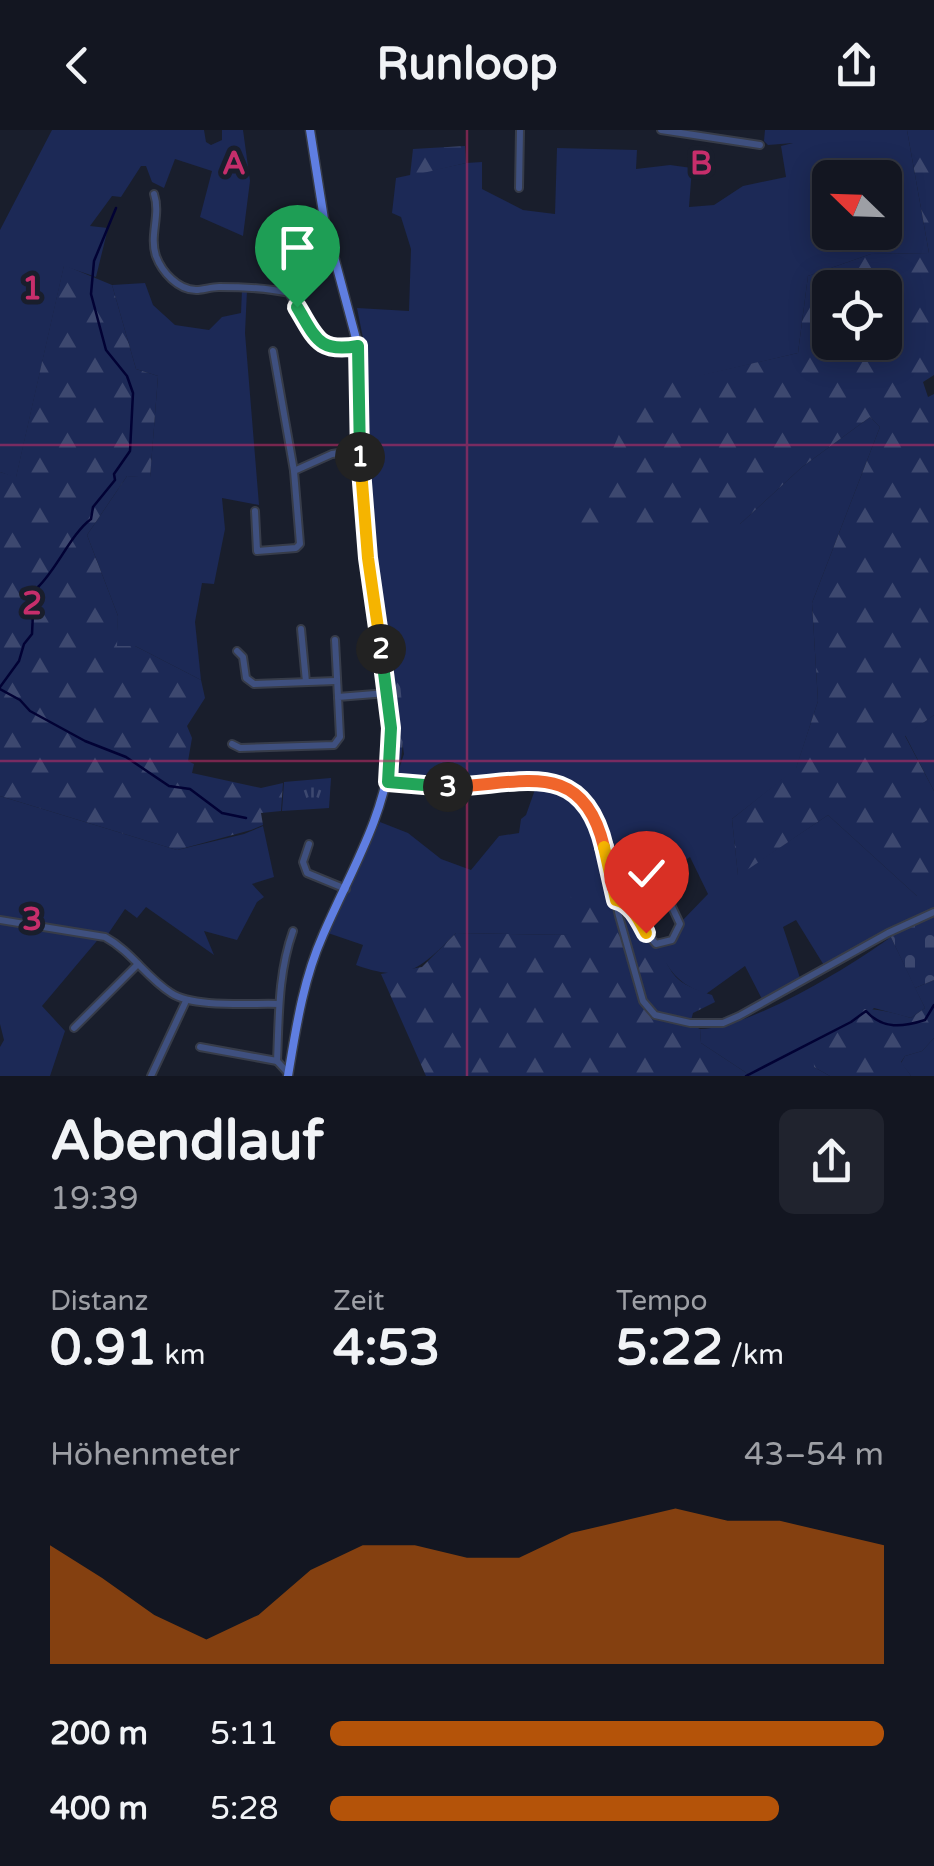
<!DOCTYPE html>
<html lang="de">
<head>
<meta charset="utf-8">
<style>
  body { margin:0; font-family:"Varela Round",sans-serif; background:#20232e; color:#f1f3f6; height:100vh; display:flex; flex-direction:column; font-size:38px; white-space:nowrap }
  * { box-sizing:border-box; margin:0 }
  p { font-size:32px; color:#9d9fa5 }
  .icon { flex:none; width:55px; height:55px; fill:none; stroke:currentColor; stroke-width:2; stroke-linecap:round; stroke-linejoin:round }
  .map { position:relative; height:946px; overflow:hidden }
  .drawer { display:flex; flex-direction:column; background:#131621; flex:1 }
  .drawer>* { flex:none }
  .needle { width:65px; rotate:293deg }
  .buttons { position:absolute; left:812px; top:30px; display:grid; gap:20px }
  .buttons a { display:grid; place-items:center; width:90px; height:90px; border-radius:15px; background:#131621; box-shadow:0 5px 25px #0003,0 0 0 2px #32353f; font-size:50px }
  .pin { position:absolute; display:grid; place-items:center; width:85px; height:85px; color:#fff; margin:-102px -42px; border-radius:50% 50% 50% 0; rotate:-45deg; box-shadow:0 0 10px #0007 }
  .pin .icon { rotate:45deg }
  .km { position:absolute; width:50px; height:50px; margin:-25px; border-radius:50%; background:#222; color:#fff; font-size:28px; line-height:50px; text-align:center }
  .round { display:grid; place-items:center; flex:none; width:105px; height:105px; border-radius:15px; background:#20232e }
  .headline { display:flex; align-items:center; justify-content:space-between; height:170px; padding:0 50px }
  h1 { font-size:55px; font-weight:800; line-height:75px }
  .figures { display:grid; grid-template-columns:repeat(3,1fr); gap:15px; height:170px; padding:10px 50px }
  .figures div { display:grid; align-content:center }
  .figures b { font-size:50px; font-weight:800 }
  .figures small { font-size:28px; font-weight:400 }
  .figures p { font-size:28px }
  .chart { height:280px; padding:20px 50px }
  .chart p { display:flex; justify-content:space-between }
  .chart svg { width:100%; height:180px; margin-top:10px; fill:#b45309; opacity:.7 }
  ul { padding:0 50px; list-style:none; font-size:32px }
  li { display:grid; grid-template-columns:160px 120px 1fr; align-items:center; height:75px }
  li i { height:25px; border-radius:12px; background:#b45309 }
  header { display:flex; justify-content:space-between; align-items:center; height:130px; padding:0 50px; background:#131621; font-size:45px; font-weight:800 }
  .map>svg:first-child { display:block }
  .grass { fill:#1c2956; fill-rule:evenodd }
  .forest { fill:url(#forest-firs); fill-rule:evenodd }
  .cemetery { fill:url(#cemetery-stones) }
  .park { fill:url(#park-tufts) }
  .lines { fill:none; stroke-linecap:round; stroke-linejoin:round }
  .stream { stroke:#020234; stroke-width:2.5 }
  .minor-casing { stroke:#373c49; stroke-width:10 }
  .major-casing { stroke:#373c49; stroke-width:11 }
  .minor { stroke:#3f507f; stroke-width:6 }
  .major { stroke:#5f7ee1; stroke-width:8 }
  .split-1-casing { stroke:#fff; stroke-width:20 }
  .split-2-casing { stroke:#fff; stroke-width:20 }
  .split-3-casing { stroke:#fff; stroke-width:20 }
  .split-4-casing { stroke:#fff; stroke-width:20 }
  .split-5-casing { stroke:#fff; stroke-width:20 }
  .split-1 { stroke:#22a559; stroke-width:12 }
  .split-2 { stroke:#f5b400; stroke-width:12 }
  .split-3 { stroke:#22a559; stroke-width:12 }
  .split-4 { stroke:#f0652b; stroke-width:12 }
  .split-5 { stroke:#f5b400; stroke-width:12 }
  .grid { fill:none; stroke:#c62e6b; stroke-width:2.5; stroke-opacity:0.55 }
  .grid-label { font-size:32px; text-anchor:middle; font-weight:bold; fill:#c62e6b; stroke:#191e2c; stroke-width:10; stroke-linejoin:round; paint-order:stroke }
</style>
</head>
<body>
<header><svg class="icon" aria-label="back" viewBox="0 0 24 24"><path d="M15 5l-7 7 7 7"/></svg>Runloop<svg class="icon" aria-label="share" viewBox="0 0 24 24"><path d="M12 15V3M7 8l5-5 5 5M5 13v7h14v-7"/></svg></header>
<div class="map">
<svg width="934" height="946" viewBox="0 0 934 946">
  <defs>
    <pattern id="forest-firs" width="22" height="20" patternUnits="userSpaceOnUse" patternTransform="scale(2.5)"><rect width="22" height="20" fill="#1c2956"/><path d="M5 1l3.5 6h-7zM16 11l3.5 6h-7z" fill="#3d486f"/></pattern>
    <pattern id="cemetery-stones" width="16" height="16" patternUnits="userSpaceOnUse" patternTransform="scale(2.5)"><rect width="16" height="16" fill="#1c2956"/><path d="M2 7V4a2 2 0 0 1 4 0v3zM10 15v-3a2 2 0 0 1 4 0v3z" fill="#3d486f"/></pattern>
    <pattern id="park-tufts" width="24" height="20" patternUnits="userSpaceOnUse" patternTransform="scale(2.5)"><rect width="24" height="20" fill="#1c2956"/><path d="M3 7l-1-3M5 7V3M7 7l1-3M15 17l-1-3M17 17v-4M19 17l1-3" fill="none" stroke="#3d486f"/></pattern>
  </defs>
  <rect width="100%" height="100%" fill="#191e2c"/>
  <!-- grass -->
  <g class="grass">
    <polygon points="52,0 204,0 206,12 211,15 222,10 222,0 243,0 250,51 243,106 200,87 212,41 175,29 164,58 152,52 146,36 141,36 121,67 112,66 90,96 108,98 96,147 64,136 16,348 0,342 0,100"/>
    <path d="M765 0H907L929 123 871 124 808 146 798 223 639 260 740 394 802 337 870 287 880 297 812 473 818 571 796 639 732 689 738 745 828 685 917 766H934V779L825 837 796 790 783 797 800 848 763 871 745 836 706 864C678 854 669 841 656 815L673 810 680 793 708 764 690 727 659 748 618 766C612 742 610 713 600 690 575 630 518 649 471 654 447 656 424 652 401 650L397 645 404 624 369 384 367 228 357 178 409 181 411 119 401 87 392 83 396 48 466 33 482 32V59L523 80 555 84 557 18 637 20 636 39 670 35 692 38 689 77 714 75 743 56 786 47 781 16 793 13 768 15 764 11ZM830 48H885V102H830Z"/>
    <polygon points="145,153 153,175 175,195 209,200 222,187 241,183 242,160 247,160 245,203 259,375 222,368 225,399 214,454 202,453 195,492 201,550 135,516 116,516 118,486 87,405 127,346 150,347 158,246 136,239 112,155"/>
    <polygon points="934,585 934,661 905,605"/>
    <path d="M538 651C596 665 598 705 611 754L568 805 456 803C421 838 407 854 356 835L363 815 328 803 380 692 408 703 441 729 471 740 499 706 519 703 521 689 526 685Z"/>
    <polygon points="0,666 177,720 244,704 263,696 274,747 252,754 264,767 257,772 237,810 204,801 214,825 146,777 137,788 125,779 106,807 101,806 42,876 65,901 50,946 0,946 0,917 4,910 0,894"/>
    <path d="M889 803 925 878 911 888 874 878 814 937 830 946H751L701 913 700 899C750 898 846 839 888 809Z"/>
    <polygon points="934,908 934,946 911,946 901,933 905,926 922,921"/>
  </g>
  <!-- forest -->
  <g class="forest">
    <path d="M907 0H934V245L923 252 928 267 934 264V585L905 606 934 661V766H917L828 685 738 746 732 689 796 638 818 571 812 473 880 297 870 287 802 337 740 394 575 405 639 259 798 223 808 146 871 124 929 123ZM830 158H885V212H830Z"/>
    <polygon points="465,16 466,33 410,46 413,19"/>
    <polygon points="64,135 112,155 136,239 158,246 150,348 127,346 87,405 118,486 117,516 135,516 201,550 205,568 187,596 192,608 188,631 194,634 192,643 261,658 283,653 281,681 261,683 263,695 251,700 177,720 0,666 0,342 16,347"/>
    <path d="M369 384C379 452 418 584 397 645 398 557 374 472 369 384Z"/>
    <path d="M611 754 615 771 624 773C634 786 645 799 654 812 676 846 669 851 712 865L715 872 693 883 690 894 700 899 701 913 751 946H426L381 844 422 837 456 803 568 805 571 766Z"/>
    <path d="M934 850V908L922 921 905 926 901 932 911 946H830L814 937 813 909C845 872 866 875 911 888L925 878 915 858Z"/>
  </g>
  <!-- cemetery -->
  <polygon class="cemetery" points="934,783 934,850 915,858 889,803"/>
  <!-- park -->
  <polygon class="park" points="331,648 329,678 282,681 284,652"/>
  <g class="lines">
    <!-- stream -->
    <g class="stream">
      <path d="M0 557 19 531 24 514 32 504 33 483 42 468 38 457C57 439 71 404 91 389L93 377 115 350 114 344 130 321 133 263 127 246 106 220 91 164 94 131 116 78"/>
      <polyline points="0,559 20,570 30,581 85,611 126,627 169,656 190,659 222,683 246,688"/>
      <path d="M746 946 851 892 866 881C883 900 903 897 925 890L934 875"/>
    </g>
    <!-- minor casing -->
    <g class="minor-casing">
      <g id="minor">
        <polyline points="661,0 760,15"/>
        <polyline points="519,58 520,0"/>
        <path d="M154 64C161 85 149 105 156 126 162 142 178 160 196 160 203 160 211 157 219 157 241 157 268 158 289 163 309 197 314 225 358 216"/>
        <polyline points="273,221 294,341"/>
        <polyline points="255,381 257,421 296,418 300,414 294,341 332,324 360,320"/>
        <polyline points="301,499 306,552"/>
        <polyline points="335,510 338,567"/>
        <polyline points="237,521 243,527 246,548 254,554 336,551"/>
        <polyline points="232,614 240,618 334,615 340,607 338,567 387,563"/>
        <polyline points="388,651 445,657 538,648 552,651 574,663 589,677 598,692 619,786 643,871 655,885 690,893 723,893 739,886 888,803 934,782"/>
        <polyline points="309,714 303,732 307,743 346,759"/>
        <path d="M616 770C636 776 643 800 656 814L672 810 680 794 672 777"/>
        <path d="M0 790 105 807C131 821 146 847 171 863 193 878 251 873 279 874"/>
        <polyline points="74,898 138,834"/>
        <polyline points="200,917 277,931"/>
        <path d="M288 943 277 931C279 886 278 843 293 801"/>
        <polyline points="151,946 186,871"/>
      </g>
    </g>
    <!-- major casing -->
    <g class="major-casing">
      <path id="major" d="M288 946C296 898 303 850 323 805 351 740 383 691 392 619L362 368 358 216 324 89 310 0"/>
    </g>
    <!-- minor -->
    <use href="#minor" class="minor"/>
    <!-- major -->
    <use href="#major" class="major"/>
  </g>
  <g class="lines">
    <!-- split-1 casing -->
    <g class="split-1-casing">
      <path id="split-1" d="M297 177C316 208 318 223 358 216L360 327"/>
    </g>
    <!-- split-2 casing -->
    <g class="split-2-casing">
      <polyline id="split-2" points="360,327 368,428 381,519"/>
    </g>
    <!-- split-3 casing -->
    <g class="split-3-casing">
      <polyline id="split-3" points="381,519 391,598 388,652 448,657"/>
    </g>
    <!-- split-4 casing -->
    <g class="split-4-casing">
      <path id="split-4" d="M448 657C517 656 582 624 604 717"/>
    </g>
    <!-- split-5 casing -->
    <g class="split-5-casing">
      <path id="split-5" d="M604 717 616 770C632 774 639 790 646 803"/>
    </g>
    <!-- split-1 -->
    <use href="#split-1" class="split-1"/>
    <!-- split-2 -->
    <use href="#split-2" class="split-2"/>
    <!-- split-3 -->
    <use href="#split-3" class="split-3"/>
    <!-- split-4 -->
    <use href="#split-4" class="split-4"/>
    <!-- split-5 -->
    <use href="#split-5" class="split-5"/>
  </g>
  <!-- grid -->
  <path class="grid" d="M467 0V946M0 315H934M0 631H934"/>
  <g class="grid-label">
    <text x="234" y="44">A</text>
    <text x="701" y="44">B</text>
    <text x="32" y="169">1</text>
    <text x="32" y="484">2</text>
    <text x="32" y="800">3</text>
  </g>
</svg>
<div class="buttons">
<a><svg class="needle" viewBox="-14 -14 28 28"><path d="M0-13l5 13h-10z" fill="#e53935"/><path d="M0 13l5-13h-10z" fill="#9d9fa5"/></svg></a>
<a><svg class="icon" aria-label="locate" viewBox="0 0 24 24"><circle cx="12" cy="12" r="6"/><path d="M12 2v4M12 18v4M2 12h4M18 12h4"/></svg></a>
</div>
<div class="pin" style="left:297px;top:177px;background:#1e9e55"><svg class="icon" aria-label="arrive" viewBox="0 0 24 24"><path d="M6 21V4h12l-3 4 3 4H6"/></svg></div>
<div class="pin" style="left:646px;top:803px;background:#d93025"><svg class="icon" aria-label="check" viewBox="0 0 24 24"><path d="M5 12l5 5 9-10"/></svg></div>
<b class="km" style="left:360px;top:327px">1</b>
<b class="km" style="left:381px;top:519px">2</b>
<b class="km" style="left:448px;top:657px">3</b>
</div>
<section class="drawer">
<div class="headline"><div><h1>Abendlauf</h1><p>19:39</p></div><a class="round"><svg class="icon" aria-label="share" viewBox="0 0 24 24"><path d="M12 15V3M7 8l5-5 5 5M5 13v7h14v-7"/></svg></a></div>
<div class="figures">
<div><p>Distanz</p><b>0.91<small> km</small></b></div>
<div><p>Zeit</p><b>4:53</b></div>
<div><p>Tempo</p><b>5:22<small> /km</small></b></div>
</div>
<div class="chart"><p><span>Höhenmeter</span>43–54 m</p>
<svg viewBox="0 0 160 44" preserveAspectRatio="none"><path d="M0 44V15L10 23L20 32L30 38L40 32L50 21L60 15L70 15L80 18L90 18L100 12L110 9L120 6L130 9L140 9L150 12L160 15V44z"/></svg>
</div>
<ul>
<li><b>200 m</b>5:11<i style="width:100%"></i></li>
<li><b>400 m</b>5:28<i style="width:81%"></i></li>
</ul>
</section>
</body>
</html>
